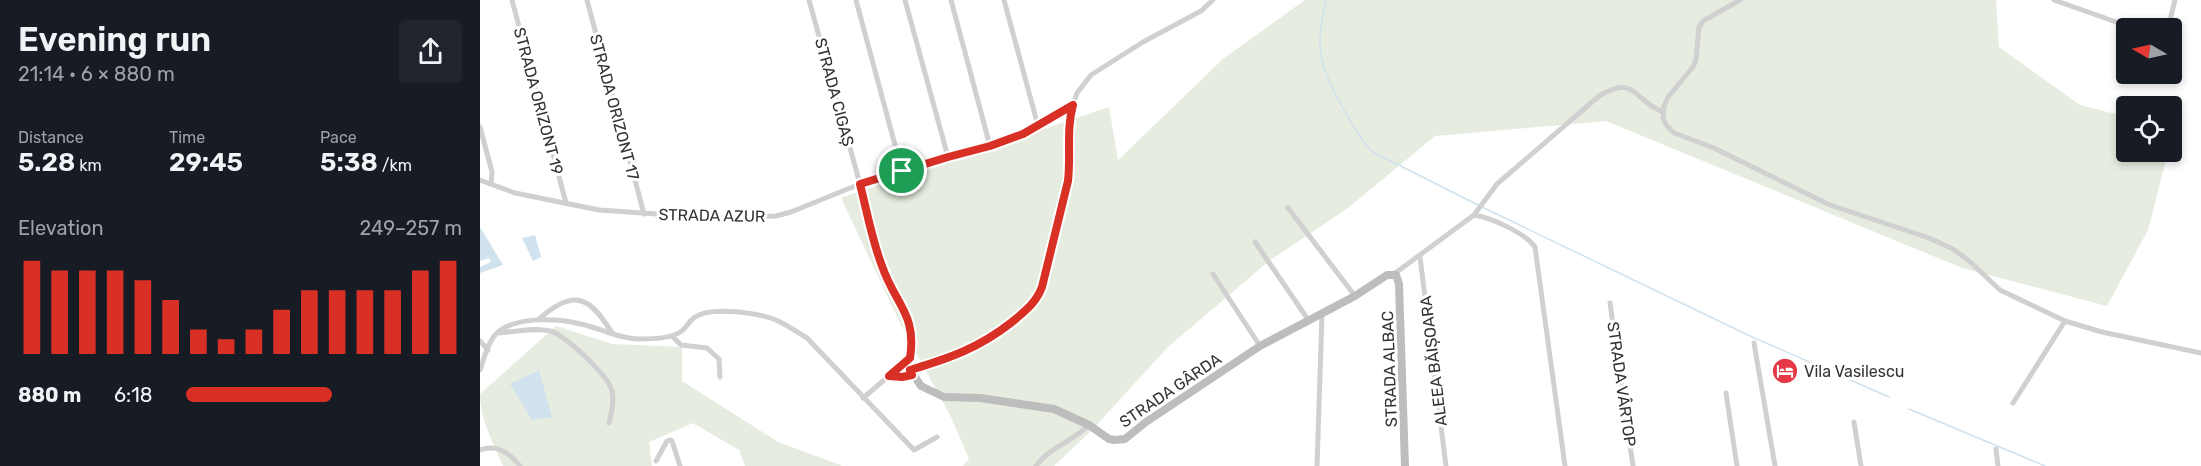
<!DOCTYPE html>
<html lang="en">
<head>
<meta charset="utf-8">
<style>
  body { margin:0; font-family:Rubik,sans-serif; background:#20242c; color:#f1f3f6; height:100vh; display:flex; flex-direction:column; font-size:22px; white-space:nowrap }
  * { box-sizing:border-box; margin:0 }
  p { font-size:20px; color:#9ea1a6 }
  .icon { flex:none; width:33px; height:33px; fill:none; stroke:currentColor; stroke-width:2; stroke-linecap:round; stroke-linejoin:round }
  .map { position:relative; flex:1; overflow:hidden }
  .sheet { display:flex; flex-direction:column; background:#171b24; width:480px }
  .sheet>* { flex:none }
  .needle { width:39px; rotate:279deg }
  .tools { position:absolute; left:1636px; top:18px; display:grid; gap:12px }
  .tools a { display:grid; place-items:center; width:66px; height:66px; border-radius:6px; background:#171b24; box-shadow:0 3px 9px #0003; font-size:30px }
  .pin { position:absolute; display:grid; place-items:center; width:51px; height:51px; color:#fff; margin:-26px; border:3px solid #fff; border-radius:50%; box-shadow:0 2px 6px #0007 }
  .round { display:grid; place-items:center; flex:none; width:63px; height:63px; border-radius:6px; background:#20242c }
  .overview { display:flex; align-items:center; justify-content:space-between; height:102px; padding:0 18px }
  h1 { font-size:33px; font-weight:600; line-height:45px }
  .metrics { display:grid; grid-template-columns:repeat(3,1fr); gap:9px; height:102px; padding:6px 18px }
  .metrics div { display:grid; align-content:center }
  .metrics b { font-size:26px; font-weight:600 }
  .metrics small { font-size:16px; font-weight:400 }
  .metrics p { font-size:16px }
  .chart { height:168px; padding:12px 18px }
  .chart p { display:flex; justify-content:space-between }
  .chart svg { width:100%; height:108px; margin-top:6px; stroke:#d93025; stroke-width:6 }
  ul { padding:0 18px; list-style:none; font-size:20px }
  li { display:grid; grid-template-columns:96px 72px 1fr; align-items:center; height:45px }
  li i { height:15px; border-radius:8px; background:#d93025 }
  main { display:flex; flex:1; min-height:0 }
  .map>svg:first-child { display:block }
  .green { fill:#e6ecdf }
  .water { fill:#cfe2ee }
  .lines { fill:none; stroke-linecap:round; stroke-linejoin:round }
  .stream { stroke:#cfe2ee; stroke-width:1.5 }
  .street { stroke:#d0d0d0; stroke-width:5 }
  .secondary { stroke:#bdbdbd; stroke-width:8 }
  .route-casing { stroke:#fff; stroke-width:12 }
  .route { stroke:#d93025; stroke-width:8 }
  .labels { text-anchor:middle; stroke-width:6; stroke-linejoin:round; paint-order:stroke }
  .street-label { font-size:16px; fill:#333; stroke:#fff }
  .poi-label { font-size:16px; fill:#333; stroke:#fff; text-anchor:start }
</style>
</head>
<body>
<main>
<section class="sheet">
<div class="overview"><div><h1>Evening run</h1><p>21:14 · 6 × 880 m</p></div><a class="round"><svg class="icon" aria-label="share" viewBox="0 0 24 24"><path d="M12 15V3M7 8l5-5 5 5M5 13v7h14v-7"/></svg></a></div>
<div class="metrics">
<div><p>Distance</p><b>5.28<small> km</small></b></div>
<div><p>Time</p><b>29:45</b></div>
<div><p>Pace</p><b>5:38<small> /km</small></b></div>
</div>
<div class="chart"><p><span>Elevation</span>249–257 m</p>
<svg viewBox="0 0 160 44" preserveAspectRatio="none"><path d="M5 44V6M15 44V10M25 44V10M35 44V10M45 44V14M55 44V22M65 44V34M75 44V38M85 44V34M95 44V26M105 44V18M115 44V18M125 44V18M135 44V18M145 44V10M155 44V6"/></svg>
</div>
<ul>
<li><b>880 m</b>6:18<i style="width:53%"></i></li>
</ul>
</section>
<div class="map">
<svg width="1721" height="466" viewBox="0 0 1721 466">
  <rect width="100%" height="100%" fill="#fff"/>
  <!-- green -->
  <g class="green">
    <polygon points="825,0 1516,0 1519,47 1600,105 1647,117 1647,152 1688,152 1668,230 1627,306 1482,268 1126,121 955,136 868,208 789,261 688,347 610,432 574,466 483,466 489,459 470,415 421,325 361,198 629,107 638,160 744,58"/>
    <path d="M76 326 132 344 202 347V381L298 442 363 466H265L259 450 213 423 169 442 172 466H23C13 442 0 420 0 394Z"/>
  </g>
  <!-- water -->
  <g class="water">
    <polygon points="0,227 23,265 0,273 0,267 11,262 9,258 0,261"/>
    <polygon points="55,235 61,257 53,261 42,238"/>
    <polygon points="59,370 72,417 52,420 30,384"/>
  </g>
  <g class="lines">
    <!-- stream -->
    <g class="stream">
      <path d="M846 0C842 18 838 37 841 55 843 75 878 140 893 152L998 205"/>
      <polyline points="1002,207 1270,336 1409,397"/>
      <polyline points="1429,409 1565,466"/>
    </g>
    <!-- street -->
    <g class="street">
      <polyline points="32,0 86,203"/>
      <polyline points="107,0 164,214"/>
      <polyline points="329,0 380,184"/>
      <polyline points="376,0 422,171"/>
      <polyline points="425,0 468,157"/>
      <polyline points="471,0 510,146"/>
      <polyline points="524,0 558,126"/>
      <polyline points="1260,0 1223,21 1219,27 1216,60 1213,67 1188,97 1184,106 1183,118 1187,126 1194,133 1234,148 1350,205 1449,238 1473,249 1488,260 1520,290 1585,321 1622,332 1721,353"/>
      <polyline points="1574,0 1653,28"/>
      <polyline points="1688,28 1695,0"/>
      <polyline points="0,127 12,172 11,184"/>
      <polyline points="0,180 35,193 119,210 235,218 296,216 311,212 380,184 422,171 510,146 558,126 593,105"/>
      <polyline points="808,208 875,296"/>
      <path d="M994 215C1012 218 1045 233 1055 247L1085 466"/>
      <path d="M994 215 1017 184 1119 96C1156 74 1152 100 1183 112"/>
      <polyline points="775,242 829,321"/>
      <polyline points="940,257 966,466"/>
      <polyline points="733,274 780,346"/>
      <polyline points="914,274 994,215"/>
      <polyline points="1130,303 1153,466"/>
      <path d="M59 319C93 289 109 295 132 333"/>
      <path d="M19 333C34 332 55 327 70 331 85 335 128 375 132 391 135 401 131 414 129 423"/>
      <polyline points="192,336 201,345 227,348 239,359 240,377"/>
      <polyline points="0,341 8,350"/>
      <polyline points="1274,343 1295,466"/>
      <path d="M0 370C4 359 8 341 17 333 36 316 78 318 101 324 120 328 139 339 159 339 171 339 193 339 203 330 207 326 210 320 215 317 232 306 278 313 296 320 307 325 317 332 327 338L434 450 457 437"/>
      <path d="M431 371C469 358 499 348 532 322 545 312 556 303 562 287L588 181 589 117 597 93 611 75 663 42 721 11 733 0"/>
      <polyline points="409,376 422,377 432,375"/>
      <polyline points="1246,393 1257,466"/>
      <polyline points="383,398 430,358"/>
      <polyline points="1533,403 1585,321"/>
      <polyline points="1374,422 1381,466"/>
      <polyline points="1516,449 1518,466"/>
      <path d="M0 450C16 444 30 453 40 466"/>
      <polyline points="176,461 187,441 190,440 192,441 200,466"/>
      <path d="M556 466C570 447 592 442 609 425"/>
      <polyline points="837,466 842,314"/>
    </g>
    <!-- secondary -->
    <polyline class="secondary" points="380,184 402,267 429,319 432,337 431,371 441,386 464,397 500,398 574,409 609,425 629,439 634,440 645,439 666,422 780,346 875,296 907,275 916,275 919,284 925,466"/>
  </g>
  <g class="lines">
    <!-- route casing -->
    <g class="route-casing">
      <path id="route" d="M593 105C586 130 591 155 588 181L562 287C556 303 545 311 532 322 499 348 470 358 430 370L432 375 422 377 409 376 430 358C437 314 415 304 402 266 392 240 387 212 380 184L468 157 510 146 543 134Z"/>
    </g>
    <!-- route -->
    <use href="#route" class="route"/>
  </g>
  <!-- icons -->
  <defs>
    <g id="hotel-disc" transform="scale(1.35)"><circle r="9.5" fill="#e63946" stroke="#fff"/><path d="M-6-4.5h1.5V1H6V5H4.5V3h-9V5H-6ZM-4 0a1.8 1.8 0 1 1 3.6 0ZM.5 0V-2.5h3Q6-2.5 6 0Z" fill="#fff"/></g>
  </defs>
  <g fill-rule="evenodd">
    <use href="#hotel-disc" x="1305" y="371"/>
  </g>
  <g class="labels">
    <!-- street labels -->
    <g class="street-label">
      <text transform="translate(355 92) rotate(75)" y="6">STRADA CIGAȘ</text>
      <text transform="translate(59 101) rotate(75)" y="6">STRADA ORIZONT 19</text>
      <text transform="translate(135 107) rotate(75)" y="6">STRADA ORIZONT 17</text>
      <text transform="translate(232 215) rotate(1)" y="6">STRADA AZUR</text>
      <text transform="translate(953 361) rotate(-97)" y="6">ALEEA BĂIȘOARA</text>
      <text transform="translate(909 369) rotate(-92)" y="6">STRADA ALBAC</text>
      <text transform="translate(1142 384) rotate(82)" y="6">STRADA VÂRTOP</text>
      <text transform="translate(690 390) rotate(-34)" y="6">STRADA GÂRDA</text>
    </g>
    <!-- poi labels -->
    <g class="poi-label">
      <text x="1324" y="377">Vila Vasilescu</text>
    </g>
  </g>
</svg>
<div class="tools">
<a><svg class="needle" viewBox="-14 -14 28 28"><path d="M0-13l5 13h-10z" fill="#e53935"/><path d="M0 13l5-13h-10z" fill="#9ea1a6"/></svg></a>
<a><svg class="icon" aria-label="locate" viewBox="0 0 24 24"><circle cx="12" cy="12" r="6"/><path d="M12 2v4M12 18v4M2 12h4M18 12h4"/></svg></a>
</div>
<div class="pin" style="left:422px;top:171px;background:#1e9e55"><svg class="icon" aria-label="arrive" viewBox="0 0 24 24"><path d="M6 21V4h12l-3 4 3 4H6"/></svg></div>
</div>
</main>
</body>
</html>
